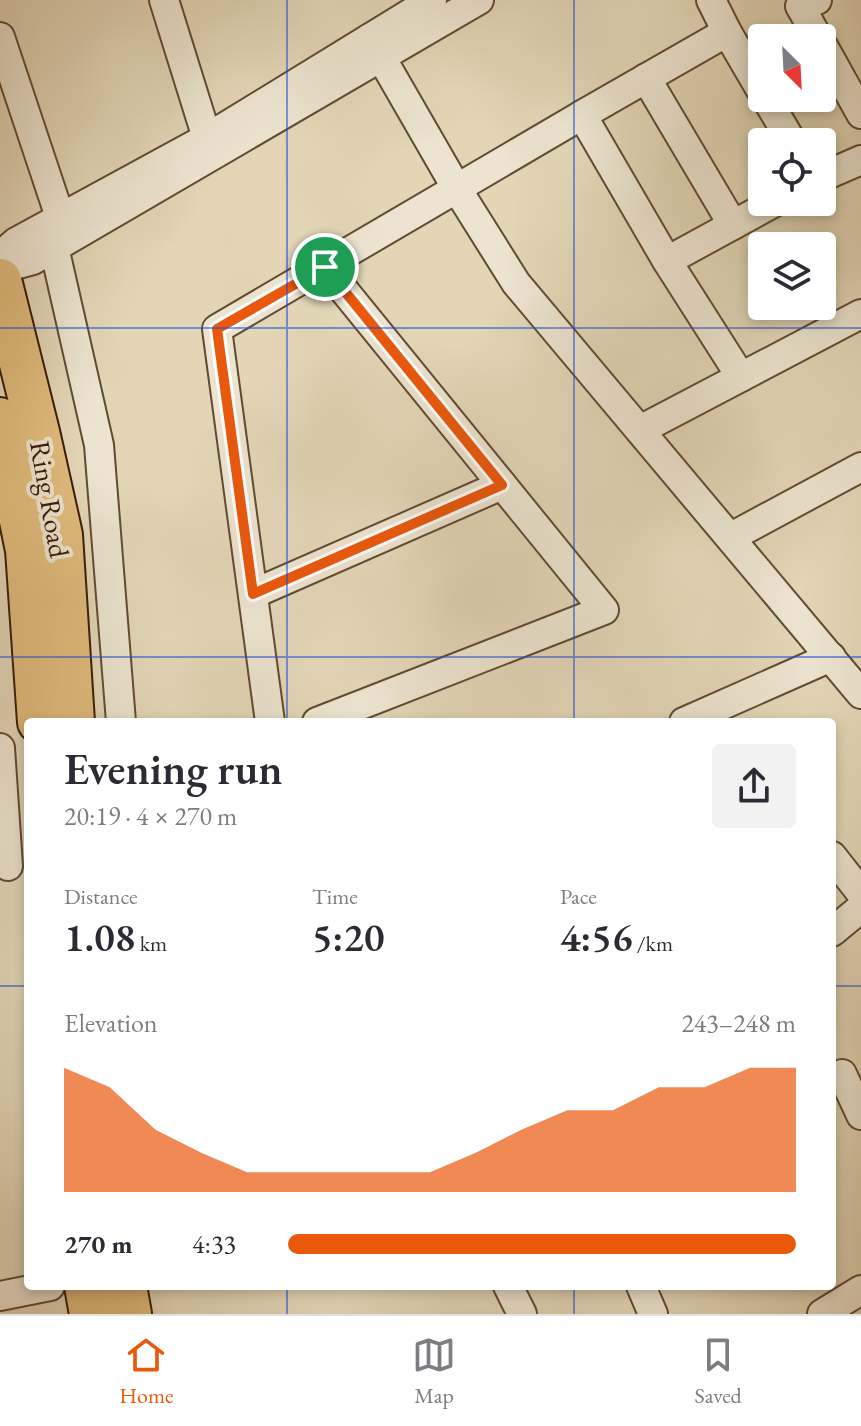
<!DOCTYPE html>
<html lang="en">
<head>
<meta charset="utf-8">
<style>
  body { margin:0; font-family:"EB Garamond",serif; background:#f2f2f3; color:#2b2b33; height:100vh; display:flex; flex-direction:column; font-size:30px; white-space:nowrap }
  * { box-sizing:border-box; margin:0 }
  p { font-size:26px; color:#7c7c81 }
  .icon { flex:none; width:44px; height:44px; fill:none; stroke:currentColor; stroke-width:2; stroke-linecap:round; stroke-linejoin:round }
  .map { position:relative; flex:1; overflow:hidden }
  .side { position:absolute; left:24px; top:718px; width:812px; height:572px; display:flex; flex-direction:column; background:#fff; border-radius:8px; box-shadow:0 4px 12px #0003 }
  .side>* { flex:none }
  .needle { width:52px; rotate:156deg }
  .buttons { position:absolute; left:748px; top:24px; display:grid; gap:16px }
  .buttons a { display:grid; place-items:center; width:88px; height:88px; border-radius:8px; background:#fff; box-shadow:0 4px 12px #0003; font-size:40px }
  .pin { position:absolute; display:grid; place-items:center; width:68px; height:68px; color:#fff; margin:-34px; border:4px solid #fff; border-radius:50%; box-shadow:0 2px 8px #0007 }
  .round { display:grid; place-items:center; flex:none; width:84px; height:84px; border-radius:8px; background:#f2f2f3 }
  .head { display:flex; align-items:center; justify-content:space-between; height:136px; padding:0 40px }
  h1 { font-size:44px; font-weight:600; line-height:60px }
  .stats { display:grid; grid-template-columns:repeat(3,1fr); gap:12px; height:136px; padding:8px 40px }
  .stats div { display:grid; align-content:center }
  .stats b { font-size:40px; font-weight:600 }
  .stats small { font-size:22px; font-weight:400 }
  .stats p { font-size:22px }
  .chart { height:224px; padding:16px 40px }
  .chart p { display:flex; justify-content:space-between }
  .chart svg { width:100%; height:144px; margin-top:8px; fill:#ea580c; opacity:.7 }
  ul { padding:0 40px; list-style:none; font-size:26px }
  li { display:grid; grid-template-columns:128px 96px 1fr; align-items:center; height:60px }
  li i { height:20px; border-radius:10px; background:#ea580c }
  .tabs { display:flex; justify-content:space-around; align-items:center; height:112px; border-top:2px solid #e1e1e2; background:#fff; font-size:22px; color:#7c7c81 }
  .tabs a { display:grid; justify-items:center; gap:4px }
  .tabs .selected { color:#ea580c }
  .map>svg:first-child { display:block }
  .lines { fill:none; stroke-linecap:round; stroke-linejoin:round }
  .minor-casing { stroke:#624a32; stroke-width:32 }
  .highway-casing { stroke:#371b06; stroke-width:46 }
  .minor { stroke:#ece4d0; stroke-width:28 }
  .highway { stroke:#e1bb7c; stroke-width:42 }
  .route-casing { stroke:#fff; stroke-width:16 }
  .route { stroke:#ea580c; stroke-width:10 }
  .grid { fill:none; stroke:#1d4ed8; stroke-width:2; stroke-opacity:0.55 }
  .labels { text-anchor:middle; stroke-width:8; stroke-linejoin:round; paint-order:stroke }
  .street-label { font-size:28px; fill:#371b06; stroke:#ece4d0 }
</style>
</head>
<body>
<div class="map">
<svg width="861" height="1314" viewBox="0 0 861 1314">
  <rect width="100%" height="100%" fill="#e2d6b7"/>
  <filter id="stains"><feTurbulence type="fractalNoise" baseFrequency=".0025" numOctaves="4"/><feColorMatrix values="0 0 0 0 .2 0 0 0 0 .09 0 0 0 0 .02 0 0 0 .5 -.17"/></filter>
  <radialGradient id="worn" r=".72"><stop offset=".6" stop-color="#630" stop-opacity="0"/><stop offset="1" stop-color="#630" stop-opacity=".3"/></radialGradient>
  <g class="lines">
    <!-- minor casing -->
    <g class="minor-casing">
      <g id="minor">
        <polyline points="164,0 207,138"/>
        <polyline points="711,0 727,32 762,92"/>
        <polyline points="817,0 800,6 818,38"/>
        <polyline points="727,32 582,115 667,261 775,202"/>
        <polyline points="0,37 60,217"/>
        <polyline points="370,38 457,189 516,283 861,694"/>
        <polyline points="822,44 861,114"/>
        <polyline points="646,78 733,225"/>
        <polyline points="766,98 792,142"/>
        <polyline points="822,177 861,160"/>
        <polyline points="54,247 99,445 121,722"/>
        <polyline points="0,256 16,242 207,138 432,0"/>
        <polyline points="667,261 741,377"/>
        <polyline points="0,269 33,260 479,0"/>
        <polyline points="640,430 861,314"/>
        <polyline points="731,537 861,467"/>
        <polyline points="253,594 502,485"/>
        <polyline points="270,722 217,329 582,115"/>
        <polyline points="317,722 604,610 325,267"/>
        <polyline points="684,722 831,657"/>
        <polyline points="0,748 8,866"/>
        <polyline points="832,856 861,893"/>
        <polyline points="832,932 861,908"/>
        <polyline points="842,1074 861,1115"/>
        <polyline points="508,1286 522,1314"/>
        <polyline points="641,1286 653,1314"/>
        <polyline points="0,1296 50,1286"/>
        <polyline points="822,1314 861,1290"/>
      </g>
    </g>
    <!-- highway casing -->
    <g class="highway-casing">
      <g id="highway">
        <polyline points="0,280 38,432 61,535 73,722"/>
        <polyline points="0,419 27,550 39,722"/>
        <polyline points="86,1286 91,1314"/>
        <polyline points="125,1286 130,1314"/>
      </g>
    </g>
    <!-- minor -->
    <use href="#minor" class="minor"/>
    <!-- highway -->
    <use href="#highway" class="highway"/>
  </g>
  <g class="lines">
    <!-- route casing -->
    <g class="route-casing">
      <polygon id="route" points="325,267 502,485 253,594 217,329"/>
    </g>
    <!-- route -->
    <use href="#route" class="route"/>
  </g>
  <!-- grid -->
  <path class="grid" d="M287 0V722M574 0V722M0 328H861M0 657H861M0 986H28M832 986H861M287 1286V1314M574 1286V1314"/>
  <g class="labels">
    <!-- street labels -->
    <g class="street-label">
      <text transform="translate(50 499) rotate(80)" y="10">Ring Road</text>
    </g>
  </g>
  <rect width="100%" height="100%" filter="url(#stains)"/>
  <rect width="100%" height="100%" fill="url(#worn)"/>
</svg>
<div class="buttons">
<a><svg class="needle" viewBox="-14 -14 28 28"><path d="M0-13l5 13h-10z" fill="#e53935"/><path d="M0 13l5-13h-10z" fill="#7c7c81"/></svg></a>
<a><svg class="icon" aria-label="locate" viewBox="0 0 24 24"><circle cx="12" cy="12" r="6"/><path d="M12 2v4M12 18v4M2 12h4M18 12h4"/></svg></a>
<a><svg class="icon" aria-label="layers" viewBox="0 0 24 24"><path d="M12 4l9 5-9 5-9-5zM3 14l9 5 9-5"/></svg></a>
</div>
<div class="pin" style="left:325px;top:267px;background:#1e9e55"><svg class="icon" aria-label="arrive" viewBox="0 0 24 24"><path d="M6 21V4h12l-3 4 3 4H6"/></svg></div>
<section class="side">
<div class="head"><div><h1>Evening run</h1><p>20:19 · 4 × 270 m</p></div><a class="round"><svg class="icon" aria-label="share" viewBox="0 0 24 24"><path d="M12 15V3M7 8l5-5 5 5M5 13v7h14v-7"/></svg></a></div>
<div class="stats">
<div><p>Distance</p><b>1.08<small> km</small></b></div>
<div><p>Time</p><b>5:20</b></div>
<div><p>Pace</p><b>4:56<small> /km</small></b></div>
</div>
<div class="chart"><p><span>Elevation</span>243–248 m</p>
<svg viewBox="0 0 160 44" preserveAspectRatio="none"><path d="M0 44V6L10 12L20 25L30 32L40 38L50 38L60 38L70 38L80 38L90 32L100 25L110 19L120 19L130 12L140 12L150 6L160 6V44z"/></svg>
</div>
<ul>
<li><b>270 m</b>4:33<i style="width:100%"></i></li>
</ul>
</section>
</div>
<nav class="tabs">
<a class="selected"><svg class="icon" aria-label="home" viewBox="0 0 24 24"><path d="M3 11l9-7 9 7M6 9v11h12V9"/></svg>Home</a>
<a><svg class="icon" aria-label="map" viewBox="0 0 24 24"><path d="M3 6l6-2 6 2 6-2v14l-6 2-6-2-6 2zM9 4v14M15 6v14"/></svg>Map</a>
<a><svg class="icon" aria-label="saved" viewBox="0 0 24 24"><path d="M7 4h10v16l-5-4-5 4z"/></svg>Saved</a>
</nav>
</body>
</html>
